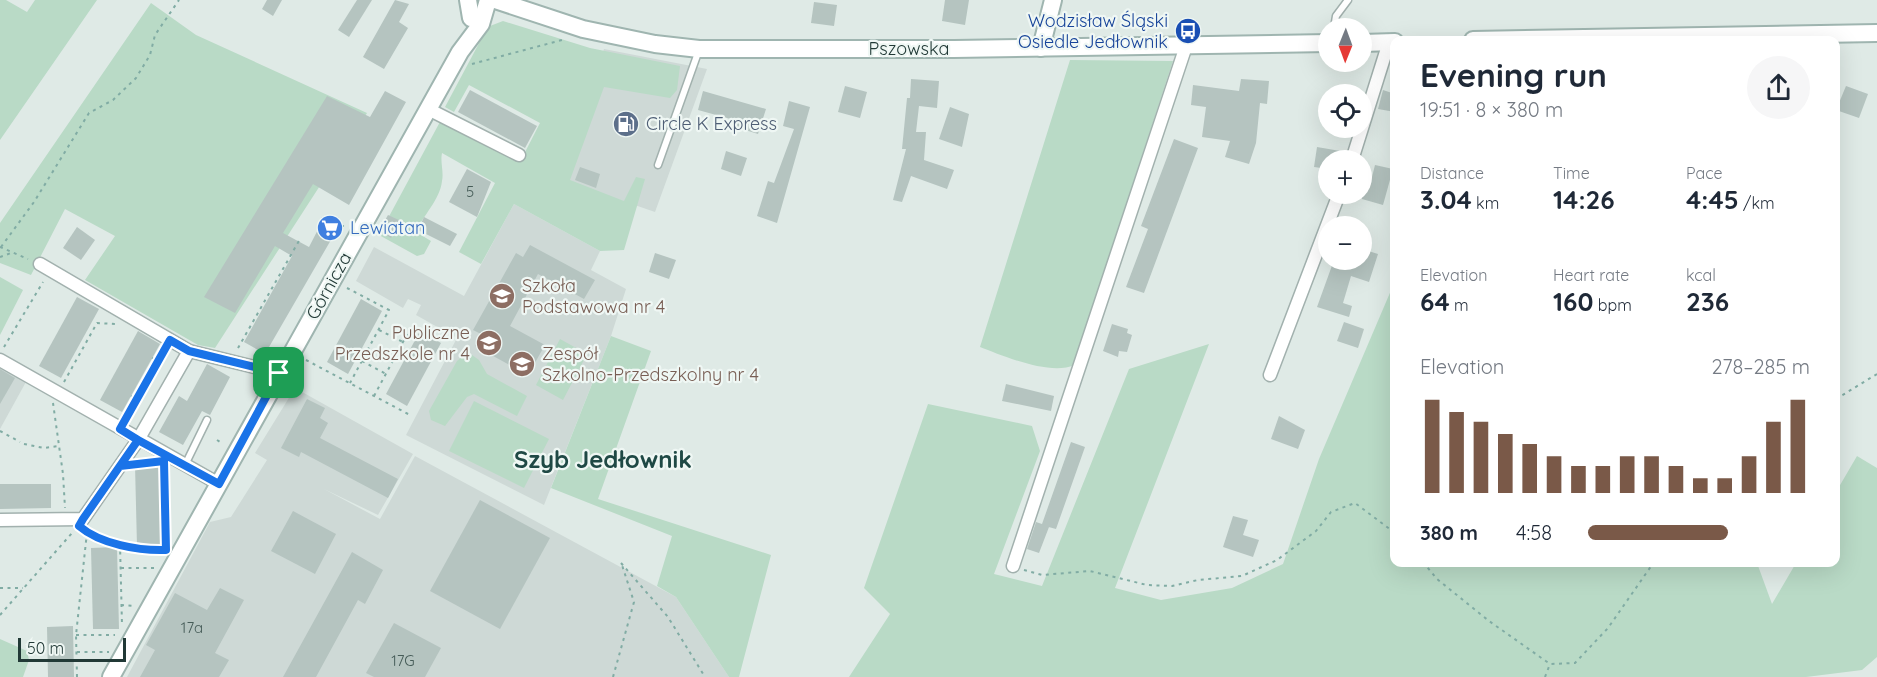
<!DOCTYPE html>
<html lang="en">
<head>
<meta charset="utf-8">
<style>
  body { margin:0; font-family:Quicksand,sans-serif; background:#f6f6f7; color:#1f2937; height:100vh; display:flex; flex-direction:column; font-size:22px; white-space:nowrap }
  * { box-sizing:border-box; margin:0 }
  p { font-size:20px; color:#747a83 }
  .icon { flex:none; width:33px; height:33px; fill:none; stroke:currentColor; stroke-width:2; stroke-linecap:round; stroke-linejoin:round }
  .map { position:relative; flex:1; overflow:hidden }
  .panel { position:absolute; left:1390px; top:36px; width:450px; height:531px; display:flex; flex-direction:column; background:#fff; border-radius:12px; box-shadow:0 6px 24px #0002 }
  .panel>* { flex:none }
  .needle { width:39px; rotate:181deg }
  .tools { position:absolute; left:1318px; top:18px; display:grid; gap:12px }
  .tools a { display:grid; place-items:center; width:54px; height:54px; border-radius:50%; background:#fff; box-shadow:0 6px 24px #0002; font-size:30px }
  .scale { position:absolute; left:18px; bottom:15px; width:108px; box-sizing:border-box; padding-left:6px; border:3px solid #213936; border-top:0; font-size:16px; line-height:21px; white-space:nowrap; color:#213936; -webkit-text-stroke:4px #eff7f4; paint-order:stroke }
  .pin { position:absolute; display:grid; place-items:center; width:51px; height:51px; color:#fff; margin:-26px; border-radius:12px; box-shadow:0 3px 9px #0006 }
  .round { display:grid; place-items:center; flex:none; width:63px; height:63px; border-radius:32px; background:#f6f6f7 }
  .overview { display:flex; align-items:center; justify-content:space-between; height:102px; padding:0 30px }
  h1 { font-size:33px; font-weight:700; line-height:45px }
  .stats { display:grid; grid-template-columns:repeat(3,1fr); gap:9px; height:102px; padding:6px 30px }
  .stats div { display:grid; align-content:center }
  .stats b { font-size:26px; font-weight:700 }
  .stats small { font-size:16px; font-weight:400 }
  .stats p { font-size:16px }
  .chart { height:168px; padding:12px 30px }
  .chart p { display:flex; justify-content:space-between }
  .chart svg { width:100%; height:108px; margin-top:6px; stroke:#7a5948; stroke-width:6 }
  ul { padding:0 30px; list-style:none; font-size:20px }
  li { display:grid; grid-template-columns:96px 72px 1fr; align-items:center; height:45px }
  li i { height:15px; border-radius:8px; background:#7a5948 }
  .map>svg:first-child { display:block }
  .built { fill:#ced9d6 }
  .green { fill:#b9dac6 }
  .building { fill:#b5c4c0 }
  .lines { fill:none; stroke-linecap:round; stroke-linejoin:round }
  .lane-casing { stroke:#a2b1ae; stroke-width:9 }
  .street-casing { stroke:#a2b1ae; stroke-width:15 }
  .secondary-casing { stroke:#9fb5b0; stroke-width:20 }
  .path { stroke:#81aca4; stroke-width:2; stroke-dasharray:3 4.5; stroke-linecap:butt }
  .lane { stroke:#fff; stroke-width:6 }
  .street { stroke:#fff; stroke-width:12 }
  .secondary { stroke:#fff; stroke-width:16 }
  .route-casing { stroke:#fff; stroke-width:12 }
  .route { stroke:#1a73e8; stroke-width:8 }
  .labels { text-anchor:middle; stroke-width:4.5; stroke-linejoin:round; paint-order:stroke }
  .number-label { font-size:15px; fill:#465c58 }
  .transit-label { font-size:18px; fill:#164399; stroke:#eff7f4; text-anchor:end }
  .street-label { font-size:18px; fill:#213936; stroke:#eff7f4 }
  .service-label { font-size:18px; fill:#4e5e75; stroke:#eff7f4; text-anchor:start }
  .shop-label { font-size:18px; fill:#366cbe; stroke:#eff7f4; text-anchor:start }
  .education-label { font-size:18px; fill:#785e54; stroke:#eff7f4; text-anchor:start }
  .district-label { font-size:24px; font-weight:bold; fill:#1f4945; stroke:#eff7f4 }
</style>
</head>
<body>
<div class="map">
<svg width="1877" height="677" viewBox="0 0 1877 677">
  <rect width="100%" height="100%" fill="#dfeae6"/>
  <!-- built -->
  <g class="built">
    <polygon points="604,49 707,69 655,212 565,181"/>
    <polygon points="514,204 600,251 591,270 626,289 611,336 544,505 406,435 457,338 416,315 421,305 408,299 403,308 356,281 374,247 464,296"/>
    <polygon points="0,355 32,371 0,429"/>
    <polygon points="295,388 413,454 378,515 324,489 380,519 415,456 676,597 729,677 127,677 210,522 231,517 267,460 255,453"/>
  </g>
  <!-- green -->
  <g class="green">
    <polygon points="0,0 6,0 27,12 35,0 97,0 0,140"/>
    <polygon points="151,3 196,35 367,113 215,348 198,345 85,280 115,236 65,209 31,275 0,263 0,223"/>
    <path d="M503 21 590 48 680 66 677 90 670 98 604 87 570 180 624 201 636 177 645 179 624 250 600 251 514 204 481 264 459 252 495 183 442 153C440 162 444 172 442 181 440 200 423 215 416 232L431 241 424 254 417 256 379 235 441 120 521 160 540 123 469 85 454 112 445 107 485 32 490 26Z"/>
    <path d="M1070 60 1173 61 1074 365C1051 376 1003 356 980 347Z"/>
    <polygon points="0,277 23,290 0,335"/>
    <polygon points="1395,281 1395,562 1757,563 1772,604 1796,563 1836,562 1836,492 1857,456 1877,468 1877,657 1862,670 1806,677 849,677 890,614 864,588 928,404 1032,426 1040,451 994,574 1042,586 1129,369 1209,344 1115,588 1161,600 1232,588 1283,564 1319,459"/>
    <polygon points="611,336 651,351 598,499 771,555 739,677 729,677 676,597 657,586 672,536 551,488"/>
    <polygon points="560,339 587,354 563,400 536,385"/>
    <polygon points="468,352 479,360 487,374 527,396 517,416 474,394 467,397 445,426 431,420 429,411 457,361"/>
    <polygon points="474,401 549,439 524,488 449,451"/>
    <polygon points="0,639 27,651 29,660 23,677 0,677"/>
  </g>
  <!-- building -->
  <g class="building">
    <polygon points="267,0 282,0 273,16 262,9"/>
    <polygon points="357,0 372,0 349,37 338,30"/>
    <polygon points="395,0 409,4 399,22 408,28 384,69 363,57"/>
    <polygon points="945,0 969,0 965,25 942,21"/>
    <polygon points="814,2 837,5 834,26 811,23"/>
    <polygon points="911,79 939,81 937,108 919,106 916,132 926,132 924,160 954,170 947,189 911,176 902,202 893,200 906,149 902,149 907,98 910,98"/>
    <polygon points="1241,79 1269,81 1267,104 1260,103 1256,143 1249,164 1225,157 1230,141 1202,137 1206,107 1191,105 1193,85 1239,91"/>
    <polygon points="845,86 867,92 860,118 838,112"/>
    <polygon points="1846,86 1868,94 1859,118 1836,110"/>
    <polygon points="470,90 537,126 525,148 458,112"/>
    <polygon points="1383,90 1395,94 1395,112 1378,109"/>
    <polygon points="385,91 406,102 349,205 313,184 283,233 309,247 324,218 339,226 265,354 244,342 292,256 275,246 235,313 204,297 327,96 370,117"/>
    <polygon points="703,91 766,109 758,134 736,127 738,121 698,110"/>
    <polygon points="789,101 810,107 777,223 757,216 768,181 774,183 794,129 783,126"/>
    <polygon points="950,107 969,114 962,147 939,139"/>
    <polygon points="1174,139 1198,148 1144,293 1126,287 1148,229 1141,226"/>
    <polygon points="1317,147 1346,152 1344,160 1329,160 1329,169 1314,167"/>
    <polygon points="726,151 747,158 741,176 721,169"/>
    <polygon points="1375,165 1393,169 1383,205 1362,199 1362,183 1370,185"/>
    <polygon points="580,167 600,174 596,188 575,180"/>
    <polygon points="467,169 491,182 477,217 449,202"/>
    <polygon points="388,215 401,221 391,238 379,231"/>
    <polygon points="424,217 457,234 450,246 418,230"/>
    <polygon points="77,227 95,240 81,260 63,248"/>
    <polygon points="530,245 595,280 584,299 538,274 510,326 545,345 528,375 475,346 481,334 473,330 516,253 523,257"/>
    <polygon points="1362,249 1378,254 1369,282 1351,276 1343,303 1352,306 1349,317 1317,307 1334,260 1362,260"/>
    <polygon points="655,253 676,260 669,279 649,272"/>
    <polygon points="77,297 99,309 61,378 39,366"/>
    <polygon points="361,299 382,311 348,374 327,362"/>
    <polygon points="1344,322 1364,329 1358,348 1337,341"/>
    <polygon points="1112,324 1128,329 1127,333 1132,335 1127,352 1119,351 1118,357 1103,351"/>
    <polygon points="138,331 160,344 122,412 100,400"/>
    <polygon points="420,331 441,343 407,406 386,394"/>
    <polygon points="207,364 230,377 210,415 202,411 183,445 159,432 179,396 187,401"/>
    <polygon points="0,369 15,378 0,404"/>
    <polygon points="1006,384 1054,396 1051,411 1002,401"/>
    <polygon points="307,399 325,408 320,418 328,423 320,438 398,479 388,498 301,452 299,457 281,448"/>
    <polygon points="1279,416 1305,430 1298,449 1271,439"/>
    <polygon points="1071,442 1085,447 1056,529 1045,526 1049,527 1039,553 1027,549 1036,522 1042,524"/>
    <polygon points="161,464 163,545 137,546 135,465"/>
    <polygon points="0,484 51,484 51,508 0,509"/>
    <polygon points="480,500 550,538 500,629 430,591"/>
    <polygon points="293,511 336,534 315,574 271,551"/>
    <polygon points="1233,516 1248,520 1243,535 1259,540 1253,557 1223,547"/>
    <polygon points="117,547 119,629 93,629 91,548"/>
    <polygon points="352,552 383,570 365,604 358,600 316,677 283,677"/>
    <polygon points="220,588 244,600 215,653 229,660 219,677 140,677 155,650 146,645 175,593 207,610"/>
    <polygon points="394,623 441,648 425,677 374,677 366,673"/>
    <polygon points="73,626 74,677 48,677 47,627"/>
  </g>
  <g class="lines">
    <!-- lane casing -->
    <g class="lane-casing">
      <g id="lane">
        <polyline points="1334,28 1336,16 1348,0"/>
        <polyline points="658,165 699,50"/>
        <polyline points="185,465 207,420"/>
      </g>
    </g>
    <!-- street casing -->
    <g class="street-casing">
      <g id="street">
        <polyline points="428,109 519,155"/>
        <polyline points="1352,160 1389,42"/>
        <polyline points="40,264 189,351 279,373"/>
        <polyline points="0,360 219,484"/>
        <polyline points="1270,375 1339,194"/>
        <polyline points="0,520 83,519 138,440 189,351"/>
        <polyline points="1013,566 1186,46"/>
      </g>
    </g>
    <!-- secondary casing -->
    <g class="secondary-casing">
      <g id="secondary">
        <polyline points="468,0 471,18"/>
        <polyline points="495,0 583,29 655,44 699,49 954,49 1329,43"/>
        <polyline points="1473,40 1877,33"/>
        <polyline points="1362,43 1395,42"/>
        <polyline points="1041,48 1053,0"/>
        <polyline points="111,677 460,52 481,24 488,0"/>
      </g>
    </g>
    <!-- path -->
    <g class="path">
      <polyline points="472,64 562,40"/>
      <polyline points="335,235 337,236 341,226 344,226"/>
      <polyline points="0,247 28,259"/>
      <polyline points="1,247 34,202 89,113 113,100 136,78 150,55 155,35 179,0"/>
      <polyline points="0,257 11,253"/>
      <polyline points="347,288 389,310 350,383"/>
      <polyline points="379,330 403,342"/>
      <polyline points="4,347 43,282"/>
      <polyline points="238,348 300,239"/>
      <polyline points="152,358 158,361"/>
      <polyline points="306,360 410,415"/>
      <polyline points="362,361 386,374"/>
      <polyline points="64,382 97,323 116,324"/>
      <polyline points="131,396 137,399"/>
      <polyline points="374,396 411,327"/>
      <polyline points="1836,399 1877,374"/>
      <polyline points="53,403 63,474 65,508"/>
      <polyline points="128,416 165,350"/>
      <polyline points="0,431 20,442"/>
      <polyline points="217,440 223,444"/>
      <polyline points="24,444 44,448 59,446"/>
      <polyline points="138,462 150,461"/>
      <polyline points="164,467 165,545"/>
      <polyline points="86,531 139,549 164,550"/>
      <polyline points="120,544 122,625"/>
      <polyline points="1423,562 1437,579 1489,621 1550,664 1575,663 1608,628 1654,562"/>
      <polyline points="621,563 668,617 705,677"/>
      <polyline points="121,568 154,568"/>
      <polyline points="1024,570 1042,575 1090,571 1147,585 1172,586 1198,580 1242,576 1277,560 1316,531 1331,512 1355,503 1395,533"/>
      <polyline points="0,588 23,588"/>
      <polyline points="121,605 134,606"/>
      <polyline points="0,615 72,533"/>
      <polyline points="76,635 115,635"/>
      <polyline points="77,652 109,652"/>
      <polyline points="77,677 76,635 87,532"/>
      <polyline points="613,677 634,602 622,565"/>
      <polyline points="1545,677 1550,664"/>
    </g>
    <!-- lane -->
    <use href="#lane" class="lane"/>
    <!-- street -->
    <use href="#street" class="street"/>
    <!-- secondary -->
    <use href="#secondary" class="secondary"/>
  </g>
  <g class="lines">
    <!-- route casing -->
    <g class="route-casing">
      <path id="route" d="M279 373 189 351 170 340 120 429 138 440 83 519 79 526C100 544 139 551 166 550L164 461 120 466 138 440 219 484 279 373"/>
    </g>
    <!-- route -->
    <use href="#route" class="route"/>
  </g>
  <!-- icons -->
  <defs>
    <g id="bus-disc" transform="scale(1.35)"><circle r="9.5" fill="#1a4fb4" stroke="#eff7f4"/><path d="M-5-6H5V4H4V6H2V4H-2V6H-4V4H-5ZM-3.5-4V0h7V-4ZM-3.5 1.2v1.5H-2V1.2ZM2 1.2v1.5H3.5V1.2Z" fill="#fff"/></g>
    <g id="fuel-disc" transform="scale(1.35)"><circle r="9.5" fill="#5c6f8a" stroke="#eff7f4"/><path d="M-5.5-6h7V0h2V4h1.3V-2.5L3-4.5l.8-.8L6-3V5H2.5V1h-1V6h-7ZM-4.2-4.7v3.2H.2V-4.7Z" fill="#fff"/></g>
    <g id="supermarket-disc" transform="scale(1.35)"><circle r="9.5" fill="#3f7fe0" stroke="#eff7f4"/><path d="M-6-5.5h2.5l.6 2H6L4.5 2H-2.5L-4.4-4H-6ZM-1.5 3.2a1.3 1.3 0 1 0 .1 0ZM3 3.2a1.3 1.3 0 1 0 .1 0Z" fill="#fff"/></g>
    <g id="school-disc" transform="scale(1.35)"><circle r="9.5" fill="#8d6e63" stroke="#eff7f4"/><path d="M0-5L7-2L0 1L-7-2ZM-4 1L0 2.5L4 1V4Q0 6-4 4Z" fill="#fff"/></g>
  </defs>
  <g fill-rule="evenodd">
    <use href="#bus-disc" x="1188" y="31"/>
    <use href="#fuel-disc" x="626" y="124"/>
    <use href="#supermarket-disc" x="330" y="228"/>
    <use href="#school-disc" x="502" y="296"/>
    <use href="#school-disc" x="489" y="343"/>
    <use href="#school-disc" x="522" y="364"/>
  </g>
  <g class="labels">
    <!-- number labels -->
    <g class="number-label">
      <text x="470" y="197">5</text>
      <text x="192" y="633">17a</text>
      <text x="403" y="666">17G</text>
    </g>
    <!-- transit labels -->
    <g class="transit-label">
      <text x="1168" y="27">Wodzisław Śląski<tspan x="1168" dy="21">Osiedle Jedłownik</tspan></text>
    </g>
    <!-- street labels -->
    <g class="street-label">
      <text x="909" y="55">Pszowska</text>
      <text transform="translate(329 286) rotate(-61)" y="6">Górnicza</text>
    </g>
    <!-- service labels -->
    <g class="service-label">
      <text x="646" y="130">Circle K Express</text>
    </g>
    <!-- shop labels -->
    <g class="shop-label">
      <text x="350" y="234">Lewiatan</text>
    </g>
    <!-- education labels -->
    <g class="education-label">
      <text x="522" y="292">Szkoła<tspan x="522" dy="21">Podstawowa nr 4</tspan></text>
      <text x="470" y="339" text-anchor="end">Publiczne<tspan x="470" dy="21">Przedszkole nr 4</tspan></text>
      <text x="542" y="360">Zespół<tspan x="542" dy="21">Szkolno-Przedszkolny nr 4</tspan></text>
    </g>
    <!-- district labels -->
    <g class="district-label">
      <text x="603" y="468">Szyb Jedłownik</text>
    </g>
  </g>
</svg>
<div class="tools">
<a><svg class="needle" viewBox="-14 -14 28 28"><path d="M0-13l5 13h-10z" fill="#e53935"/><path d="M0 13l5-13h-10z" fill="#747a83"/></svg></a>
<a><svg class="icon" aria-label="locate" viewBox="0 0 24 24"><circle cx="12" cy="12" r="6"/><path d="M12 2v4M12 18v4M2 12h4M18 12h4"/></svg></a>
<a>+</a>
<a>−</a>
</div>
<div class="scale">50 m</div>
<div class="pin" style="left:279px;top:373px;background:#1e9e55"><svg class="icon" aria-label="arrive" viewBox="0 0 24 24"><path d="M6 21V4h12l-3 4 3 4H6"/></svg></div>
<section class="panel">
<div class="overview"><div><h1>Evening run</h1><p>19:51 · 8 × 380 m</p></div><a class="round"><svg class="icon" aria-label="share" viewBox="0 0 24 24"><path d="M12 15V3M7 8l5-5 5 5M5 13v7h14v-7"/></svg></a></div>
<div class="stats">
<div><p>Distance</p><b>3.04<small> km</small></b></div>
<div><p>Time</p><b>14:26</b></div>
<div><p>Pace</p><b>4:45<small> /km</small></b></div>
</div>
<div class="stats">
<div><p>Elevation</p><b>64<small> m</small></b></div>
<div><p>Heart rate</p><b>160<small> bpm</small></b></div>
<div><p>kcal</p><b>236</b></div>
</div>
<div class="chart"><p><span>Elevation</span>278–285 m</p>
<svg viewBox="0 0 160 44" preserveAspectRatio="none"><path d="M5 44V6M15 44V11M25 44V15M35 44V20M45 44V24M55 44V29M65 44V33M75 44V33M85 44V29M95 44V29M105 44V33M115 44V38M125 44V38M135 44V29M145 44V15M155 44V6"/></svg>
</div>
<ul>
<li><b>380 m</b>4:58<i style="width:63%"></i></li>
</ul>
</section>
</div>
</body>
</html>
